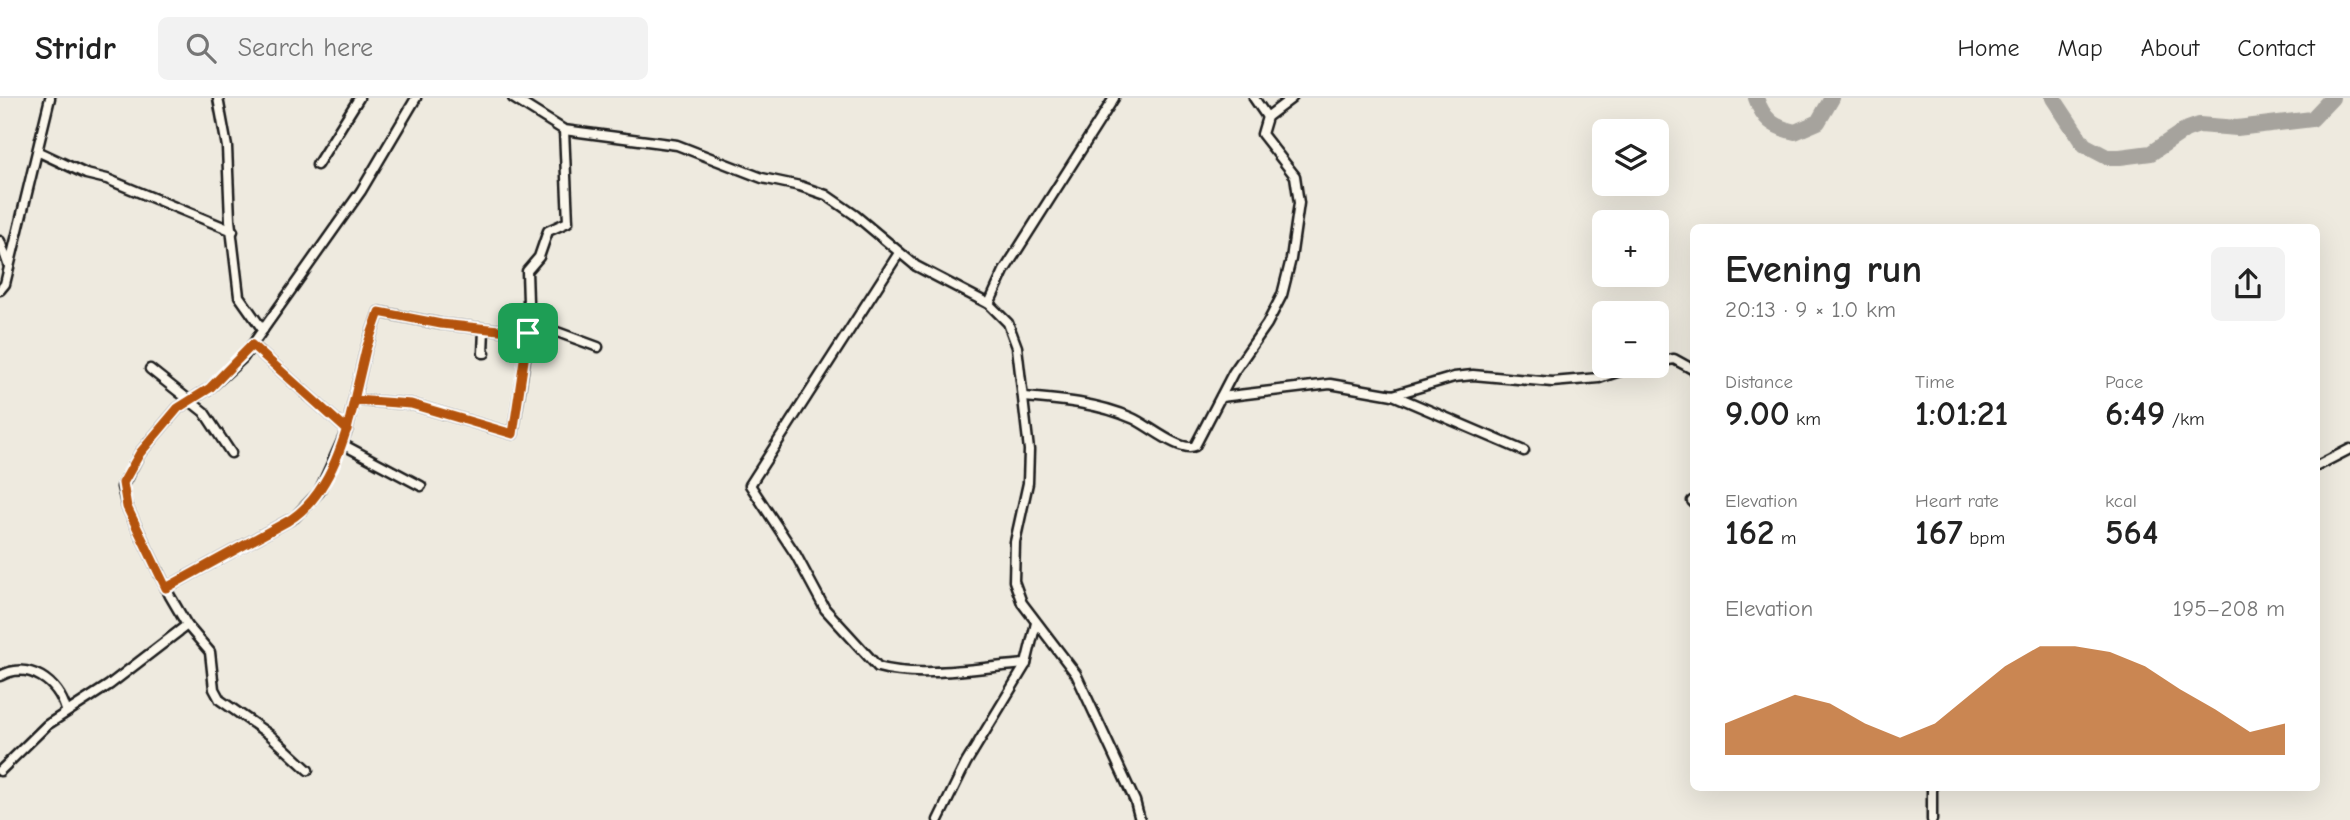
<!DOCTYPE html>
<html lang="en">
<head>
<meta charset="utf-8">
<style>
  body { margin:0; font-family:"Comic Neue",sans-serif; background:#f2f2f2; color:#222; height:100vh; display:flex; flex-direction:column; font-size:26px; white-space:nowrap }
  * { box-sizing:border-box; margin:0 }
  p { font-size:23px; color:#767676 }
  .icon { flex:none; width:38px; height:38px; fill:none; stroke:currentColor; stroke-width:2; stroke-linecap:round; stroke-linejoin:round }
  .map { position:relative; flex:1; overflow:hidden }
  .sheet { position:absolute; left:1690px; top:126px; width:630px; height:567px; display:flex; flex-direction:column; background:#fff; border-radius:10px; box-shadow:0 7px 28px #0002 }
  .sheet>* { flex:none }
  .fabs { position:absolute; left:1592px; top:21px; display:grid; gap:14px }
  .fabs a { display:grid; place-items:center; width:77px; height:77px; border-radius:10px; background:#fff; box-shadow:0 7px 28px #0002; font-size:35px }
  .pin { position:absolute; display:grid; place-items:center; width:60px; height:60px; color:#fff; margin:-30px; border-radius:14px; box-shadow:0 4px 10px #0006 }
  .round { display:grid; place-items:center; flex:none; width:74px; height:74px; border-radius:10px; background:#f2f2f2 }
  .summary { display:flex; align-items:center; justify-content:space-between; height:119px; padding:0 35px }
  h1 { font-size:38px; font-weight:800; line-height:52px }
  .figures { display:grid; grid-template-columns:repeat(3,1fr); gap:10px; height:119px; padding:7px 35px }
  .figures div { display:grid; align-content:center }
  .figures b { font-size:35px; font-weight:800 }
  .figures small { font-size:19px; font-weight:400 }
  .figures p { font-size:19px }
  .chart { height:196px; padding:14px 35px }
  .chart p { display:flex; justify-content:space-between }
  .chart svg { width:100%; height:126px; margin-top:7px; fill:#b45309; opacity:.7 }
  header { display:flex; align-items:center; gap:42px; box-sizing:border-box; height:98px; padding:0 35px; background:#fff; border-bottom:2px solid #e0e0e0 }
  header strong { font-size:33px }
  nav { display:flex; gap:38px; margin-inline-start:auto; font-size:24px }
  .search { width:490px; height:63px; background:#f2f2f2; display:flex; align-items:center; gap:18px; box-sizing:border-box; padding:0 24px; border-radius:10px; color:#767676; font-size:26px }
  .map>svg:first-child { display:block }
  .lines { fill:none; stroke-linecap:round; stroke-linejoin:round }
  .river { stroke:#a6a39d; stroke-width:16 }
  .minor-casing { stroke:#1c1c1c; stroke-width:13 }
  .minor { stroke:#fbf7ec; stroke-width:8 }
  .route-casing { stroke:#fff; stroke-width:14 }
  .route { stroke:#b45309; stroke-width:9 }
</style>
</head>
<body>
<header>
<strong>Stridr</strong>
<div class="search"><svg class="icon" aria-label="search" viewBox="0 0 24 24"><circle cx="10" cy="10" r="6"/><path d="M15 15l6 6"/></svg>Search here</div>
<nav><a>Home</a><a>Map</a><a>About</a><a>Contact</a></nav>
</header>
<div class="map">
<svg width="2350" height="722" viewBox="0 0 2350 722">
  <rect width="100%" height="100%" fill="#eeeadf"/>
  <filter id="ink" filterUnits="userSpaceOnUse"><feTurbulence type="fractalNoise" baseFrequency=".0143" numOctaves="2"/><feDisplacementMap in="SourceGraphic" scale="14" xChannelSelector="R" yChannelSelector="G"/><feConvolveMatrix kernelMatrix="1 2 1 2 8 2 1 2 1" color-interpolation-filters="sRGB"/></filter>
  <g filter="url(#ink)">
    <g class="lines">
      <!-- river -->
      <g class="river">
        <path d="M1756 0C1763 21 1773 29 1795 34L1818 24 1832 0"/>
        <polyline points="2053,0 2084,47 2107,59 2120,59 2151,55 2185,32 2199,27 2237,30 2312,21 2332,0"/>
      </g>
      <!-- minor casing -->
      <g class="minor-casing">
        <g id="minor">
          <polyline points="218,0 227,49 230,122 239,198 263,232"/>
          <polyline points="513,0 564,32 677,47 762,80 800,88 826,97 855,117 916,168 989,206 1008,225 1017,249 1029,352 1028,385 1015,444 1014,483 1022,505 1076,576 1135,703 1140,722"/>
          <polyline points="1254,0 1267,19"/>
          <polyline points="39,54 86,76 107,81 233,133"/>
          <polyline points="317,67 359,0"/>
          <polyline points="0,143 8,166"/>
          <path d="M899 155 750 387 796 457 825 511 878 569C919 581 983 569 1026 566"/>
          <polyline points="0,192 5,186 50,0"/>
          <polyline points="989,206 1004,173 1114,0"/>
          <polyline points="530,224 598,249"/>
          <polyline points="484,231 483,255 485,255"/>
          <polyline points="252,247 347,332"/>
          <polyline points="1657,264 1674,261 1694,272"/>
          <polyline points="150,271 204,314 231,355"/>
          <polyline points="1393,297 1524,353"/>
          <path d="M1024 299C1061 302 1098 305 1132 320 1147 326 1180 355 1195 348L1233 275 1267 226 1282 197 1291 161 1299 105 1295 78 1262 36 1267 19 1292 0"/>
          <polyline points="1221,299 1330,286 1393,297 1454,279 1473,277 1552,284 1599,280 1635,268"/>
          <polyline points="355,302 411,306 513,336 529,235"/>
          <polyline points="342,346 421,388"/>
          <polyline points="2317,368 2350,351"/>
          <polyline points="1692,403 1694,405"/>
          <polyline points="166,490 295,419 319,394 347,332 366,251 379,214 441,226 529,235 527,173 539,159 548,133 568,124 564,32"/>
          <path d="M0 578C29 562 58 584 66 612"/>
          <polyline points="308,672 270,637 220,602 214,591 210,554 187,527 170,498 127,409 122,389 140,355 178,310 210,290 243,260 361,93 416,0"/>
          <polyline points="0,673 47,627 109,587 187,527"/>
          <polyline points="1932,690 1932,722"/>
          <polyline points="938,722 966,665 1026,566 1036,525"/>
        </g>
      </g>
      <!-- minor -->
      <use href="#minor" class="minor"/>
    </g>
  </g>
  <g class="lines" filter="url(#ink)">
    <!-- route casing -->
    <g class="route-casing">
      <path id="route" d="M528 235 441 226 379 214 366 251 347 332 252 247 210 290 178 310 140 355 123 385 127 409 166 490 288 423C328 399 344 344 355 302L411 306 513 336 528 235"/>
    </g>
    <!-- route -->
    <use href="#route" class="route"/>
  </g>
</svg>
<div class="fabs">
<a><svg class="icon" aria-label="layers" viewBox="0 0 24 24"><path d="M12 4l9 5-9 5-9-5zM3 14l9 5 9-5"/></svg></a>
<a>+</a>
<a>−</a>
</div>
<div class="pin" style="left:528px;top:235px;background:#1e9e55"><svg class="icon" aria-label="arrive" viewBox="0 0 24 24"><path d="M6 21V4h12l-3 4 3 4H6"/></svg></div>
<section class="sheet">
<div class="summary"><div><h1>Evening run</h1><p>20:13 · 9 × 1.0 km</p></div><a class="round"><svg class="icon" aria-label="share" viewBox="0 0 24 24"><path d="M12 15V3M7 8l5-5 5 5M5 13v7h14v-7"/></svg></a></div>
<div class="figures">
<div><p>Distance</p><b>9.00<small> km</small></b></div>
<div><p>Time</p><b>1:01:21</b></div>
<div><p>Pace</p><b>6:49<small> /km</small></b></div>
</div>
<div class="figures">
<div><p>Elevation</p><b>162<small> m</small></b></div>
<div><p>Heart rate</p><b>167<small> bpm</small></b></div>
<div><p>kcal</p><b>564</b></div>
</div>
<div class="chart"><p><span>Elevation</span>195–208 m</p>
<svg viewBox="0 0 160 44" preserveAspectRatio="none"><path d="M0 44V33L10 28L20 23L30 26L40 33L50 38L60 33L70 23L80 13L90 6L100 6L110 8L120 13L130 21L140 28L150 36L160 33V44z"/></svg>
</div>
</section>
</div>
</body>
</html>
